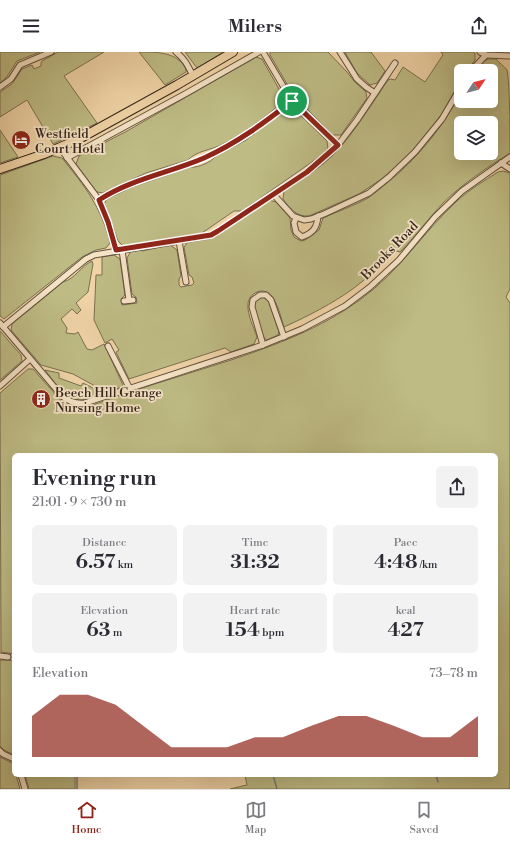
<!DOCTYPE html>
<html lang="en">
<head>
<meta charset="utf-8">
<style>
  body { margin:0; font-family:"Libre Bodoni",serif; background:#f2f2f3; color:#2b2b33; height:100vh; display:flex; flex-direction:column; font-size:15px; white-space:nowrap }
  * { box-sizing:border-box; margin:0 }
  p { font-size:13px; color:#7c7c81 }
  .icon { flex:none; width:22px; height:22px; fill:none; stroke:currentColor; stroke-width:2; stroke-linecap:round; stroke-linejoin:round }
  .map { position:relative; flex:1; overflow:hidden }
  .side { position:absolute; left:12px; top:401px; width:486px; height:324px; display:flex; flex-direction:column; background:#fff; border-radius:6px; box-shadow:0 4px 16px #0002 }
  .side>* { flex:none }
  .needle { width:26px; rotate:54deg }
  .tools { position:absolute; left:454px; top:12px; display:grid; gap:8px }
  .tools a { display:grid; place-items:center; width:44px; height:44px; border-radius:6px; background:#fff; box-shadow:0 4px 16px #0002; font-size:20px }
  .pin { position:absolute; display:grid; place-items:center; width:34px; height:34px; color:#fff; margin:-17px; border:2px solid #fff; border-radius:50%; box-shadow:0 1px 4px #0007 }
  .round { display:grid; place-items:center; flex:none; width:42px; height:42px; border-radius:6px; background:#f2f2f3 }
  .summary { display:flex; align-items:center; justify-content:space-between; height:68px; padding:0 20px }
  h1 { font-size:22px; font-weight:600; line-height:30px }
  .figures { display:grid; grid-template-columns:repeat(3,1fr); gap:6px; height:68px; padding:4px 20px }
  .figures div { display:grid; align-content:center; border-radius:6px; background:#f2f2f3; text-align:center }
  .figures b { font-size:20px; font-weight:600 }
  .figures small { font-size:11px; font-weight:400 }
  .figures p { font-size:11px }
  .chart { height:112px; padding:8px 20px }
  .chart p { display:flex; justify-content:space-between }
  .chart svg { width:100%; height:72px; margin-top:4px; fill:#8f2418; opacity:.7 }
  header { display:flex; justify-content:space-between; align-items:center; height:52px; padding:0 20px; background:#fff; font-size:18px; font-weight:600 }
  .dock { display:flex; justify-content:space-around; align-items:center; height:56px; border-top:1px solid #e1e1e2; background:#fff; font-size:11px; color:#7c7c81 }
  .dock a { display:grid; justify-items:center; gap:2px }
  .dock .active { color:#8f2418 }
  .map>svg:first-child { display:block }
  .green { fill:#bebb84; stroke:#797050; fill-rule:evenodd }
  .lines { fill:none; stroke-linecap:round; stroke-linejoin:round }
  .stream { stroke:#727d74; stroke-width:1.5 }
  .street-casing { stroke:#63513e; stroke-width:7 }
  .primary-casing { stroke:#34251b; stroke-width:10 }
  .street { stroke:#f5e3c6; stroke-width:5 }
  .primary { stroke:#f0d4a7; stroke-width:8 }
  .route-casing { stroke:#fff; stroke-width:8 }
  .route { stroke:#8f2418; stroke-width:5 }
  .labels { text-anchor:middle; stroke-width:3.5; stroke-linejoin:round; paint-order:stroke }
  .poi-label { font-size:13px; fill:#34251b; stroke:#f5e3c6; text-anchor:start }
  .street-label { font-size:13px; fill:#34251b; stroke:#f5e3c6 }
</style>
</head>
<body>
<header><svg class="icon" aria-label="menu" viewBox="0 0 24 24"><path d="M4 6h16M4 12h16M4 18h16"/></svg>Milers<svg class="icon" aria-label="share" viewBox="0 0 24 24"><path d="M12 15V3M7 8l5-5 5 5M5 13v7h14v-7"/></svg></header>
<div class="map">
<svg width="510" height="737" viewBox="0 0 510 737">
  <rect width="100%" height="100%" fill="#f0d4a7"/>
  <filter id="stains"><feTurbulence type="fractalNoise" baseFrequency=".005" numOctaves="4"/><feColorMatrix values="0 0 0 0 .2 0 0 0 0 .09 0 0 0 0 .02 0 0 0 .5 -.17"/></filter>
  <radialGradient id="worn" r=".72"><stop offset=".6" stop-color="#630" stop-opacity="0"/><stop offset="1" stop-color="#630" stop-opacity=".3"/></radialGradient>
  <!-- green -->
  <g class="green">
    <polygon points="0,0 40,0 17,9 6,26 0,31"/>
    <polygon points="58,0 104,0 64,24 97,71 53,92 27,48 0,65 0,40 12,32 22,17 32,13 34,17 41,14 41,11 42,9"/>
    <path d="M139 0C156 0 173 0 183 12 185 15 186 16 186 20L165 33Z"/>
    <polygon points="185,0 224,0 197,16"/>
    <polygon points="270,0 328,0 347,20 354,29 366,40 367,46 341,83 333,83 294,44 270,3"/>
    <polygon points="345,0 371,0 385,19 377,31 370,33 357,21"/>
    <path d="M441 0H473L475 1V8L467 19H461V28L441 63 423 87 403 109 380 128 359 142 309 164C296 165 290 156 283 147L284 139C302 127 321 116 336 100 356 78 371 53 388 28L391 27 395 28 403 15 425 30 443 3Z"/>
    <path d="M256 5 262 7 283 44 282 50C264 67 244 81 221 93 211 98 196 99 188 108L146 121 103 141 97 140 76 112 79 104 127 79Z"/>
    <path d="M488 7H496C499 11 504 14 507 18 510 32 510 84 510 101 487 116 463 131 443 151 428 167 415 185 400 200L395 199C382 212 369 225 354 236 332 252 308 264 284 275 280 264 275 233 257 240 252 242 248 247 248 252 247 263 254 276 257 285L254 292 231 300 225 296 129 327 116 300 119 298 112 287 105 291 94 268 96 223H102V205L114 203 120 207 125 243 121 247 122 253 137 251 136 245 132 242 127 206 131 199 140 198 142 199 170 193 177 198 181 224 179 227V233L181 235 192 233 194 231 192 225 189 223 184 195 188 190 210 187 217 184 269 148 276 150 290 166 291 178 294 185 301 189 305 188 319 178 323 166C338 159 354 154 368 146 375 141 381 136 387 131 418 106 442 76 461 41V49H491V19H475L481 11ZM461 71H491V101H461Z"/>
    <path d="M286 57H294L327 89 328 97 319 105 242 159H234L202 181 123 194 118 189 112 172 104 152 107 147 132 135 191 115C198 116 211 110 215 105L246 88Z"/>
    <polygon points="0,78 18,105 0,111"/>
    <path d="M53 104 62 106C84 133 102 156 110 191L106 196 96 198 82 205 4 267 0 264V123Z"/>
    <path d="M503 119 510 121V237L506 245 510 251V737H230L247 733 245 723H496V403H14V602L1 600 0 341 28 317H33L64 352 77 356 87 355C133 338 181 324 228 309 276 293 320 277 361 247 399 220 424 179 458 148 470 137 484 129 498 120Z"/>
    <path d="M92 209 93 212 88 240 76 251 81 258 77 262 72 257 61 267 67 276 66 281 75 282 78 280 87 297 92 298 104 292 123 333 122 335 110 339 95 334 73 322 41 313 11 278 12 272 63 230C75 227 81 214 92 209Z"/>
    <polygon points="263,245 269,249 279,280 278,283 267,288 263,285 254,257 254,251 258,246"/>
    <polygon points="0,279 21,303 22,309 0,328"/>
    <path d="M45 318 59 321V326L81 334 83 331 103 341C96 344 87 348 79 348 65 348 53 328 45 318Z"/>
    <polygon points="0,608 10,608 14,610 14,703 4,698 0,694"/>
    <polygon points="0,705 14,712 14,723 16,723 20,737 0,737"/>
    <polygon points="25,723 75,723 75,737 29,737"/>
  </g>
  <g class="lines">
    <!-- stream -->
    <g class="stream">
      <polyline points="273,723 277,737"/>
      <polyline points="436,723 438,730"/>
      <polyline points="77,737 77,723"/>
    </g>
    <!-- street casing -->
    <g class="street-casing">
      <g id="street">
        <path d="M176 0C185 7 188 14 193 24"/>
        <polyline points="263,0 292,49 338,93"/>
        <polyline points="340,0 357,27 366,35 375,41"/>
        <polyline points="480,0 486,3 510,4"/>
        <polyline points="471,19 486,3"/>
        <polyline points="0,35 11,27 20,13 51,0"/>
        <polyline points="60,96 99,148 108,170 116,199"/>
        <polyline points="67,106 185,42 259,0"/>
        <polyline points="501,111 510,117"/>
        <polyline points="273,142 293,164 304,168 311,167 324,162 369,141 389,125 415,100 442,67 461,35"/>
        <path d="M99 148C131 127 169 121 204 106 237 91 264 71 292 49"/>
        <path d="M296 166 294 171 296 180 302 185C313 181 317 176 318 164"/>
        <polyline points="179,189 186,230"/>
        <polyline points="122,198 129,248"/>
        <polyline points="124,249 133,248"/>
        <path d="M0 271 62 344C69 350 76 352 85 351L263 293 302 277 345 254 370 235 399 208 435 165 462 139 510 105"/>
        <polyline points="3,275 86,207 94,203 179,189 211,183 218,179 307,120 330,101 338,93 357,68 395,11"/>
        <polyline points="263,293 252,255 253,248 260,243 266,243 271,248 284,285"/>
        <polyline points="108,294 130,337"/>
        <polyline points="0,334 30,307"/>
        <polyline points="0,604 8,605"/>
        <polyline points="0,699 3,702 14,707"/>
        <polyline points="21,723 25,737"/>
      </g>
    </g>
    <!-- primary casing -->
    <g class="primary-casing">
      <polyline id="primary" points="0,117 44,102 79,87 177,33 233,0"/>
    </g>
    <!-- street -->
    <use href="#street" class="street"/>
    <!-- primary -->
    <use href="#primary" class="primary"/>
  </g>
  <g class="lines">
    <!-- route casing -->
    <g class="route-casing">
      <path id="route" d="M292 49 338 93 307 120 218 179 211 183 116 198 108 170 99 148C131 127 169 121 204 106 237 91 264 71 292 49Z"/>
    </g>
    <!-- route -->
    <use href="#route" class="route"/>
  </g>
  <!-- icons -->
  <defs>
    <g id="hotel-disc" transform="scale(1)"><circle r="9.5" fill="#8f2418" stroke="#f5e3c6"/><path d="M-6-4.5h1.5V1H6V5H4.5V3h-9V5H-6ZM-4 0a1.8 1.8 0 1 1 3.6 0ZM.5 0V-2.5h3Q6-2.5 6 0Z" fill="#fff"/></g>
    <g id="building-disc" transform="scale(1)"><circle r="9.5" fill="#8f2418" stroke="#f5e3c6"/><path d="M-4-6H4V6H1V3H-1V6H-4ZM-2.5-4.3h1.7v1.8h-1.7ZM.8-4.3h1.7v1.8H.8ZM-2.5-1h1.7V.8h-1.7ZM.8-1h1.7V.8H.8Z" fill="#fff"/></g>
  </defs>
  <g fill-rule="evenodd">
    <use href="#hotel-disc" x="21" y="88"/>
    <use href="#building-disc" x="41" y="347"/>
  </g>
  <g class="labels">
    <!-- poi labels -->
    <g class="poi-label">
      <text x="35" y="86">Westfield<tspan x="35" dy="15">Court Hotel</tspan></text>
      <text x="55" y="345">Beech Hill Grange<tspan x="55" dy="15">Nursing Home</tspan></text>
    </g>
    <!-- street labels -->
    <g class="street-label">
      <text transform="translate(389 198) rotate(-46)" y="5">Brooks Road</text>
    </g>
  </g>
  <rect width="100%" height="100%" filter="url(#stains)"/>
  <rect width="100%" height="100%" fill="url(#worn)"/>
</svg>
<div class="tools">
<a><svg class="needle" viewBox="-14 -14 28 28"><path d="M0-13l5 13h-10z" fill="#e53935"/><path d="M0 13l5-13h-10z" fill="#7c7c81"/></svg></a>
<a><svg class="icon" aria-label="layers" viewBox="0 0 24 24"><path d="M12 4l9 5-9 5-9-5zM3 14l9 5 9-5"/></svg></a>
</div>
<div class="pin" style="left:292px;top:49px;background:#1e9e55"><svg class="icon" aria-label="arrive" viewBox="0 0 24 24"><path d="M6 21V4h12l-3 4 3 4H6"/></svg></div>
<section class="side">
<div class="summary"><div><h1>Evening run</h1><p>21:01 · 9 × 730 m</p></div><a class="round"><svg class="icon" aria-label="share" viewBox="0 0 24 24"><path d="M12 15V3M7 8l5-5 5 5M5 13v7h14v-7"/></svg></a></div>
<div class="figures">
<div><p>Distance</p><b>6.57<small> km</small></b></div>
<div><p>Time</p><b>31:32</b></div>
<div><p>Pace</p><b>4:48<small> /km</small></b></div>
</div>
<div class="figures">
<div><p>Elevation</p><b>63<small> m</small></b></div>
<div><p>Heart rate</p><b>154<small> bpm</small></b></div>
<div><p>kcal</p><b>427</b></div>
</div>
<div class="chart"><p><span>Elevation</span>73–78 m</p>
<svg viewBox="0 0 160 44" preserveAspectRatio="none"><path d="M0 44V19L10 6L20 6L30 12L40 25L50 38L60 38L70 38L80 32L90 32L100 25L110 19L120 19L130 25L140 32L150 32L160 19V44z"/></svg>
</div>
</section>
</div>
<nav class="dock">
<a class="active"><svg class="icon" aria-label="home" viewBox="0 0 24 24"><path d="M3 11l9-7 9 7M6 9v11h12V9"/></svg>Home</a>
<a><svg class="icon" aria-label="map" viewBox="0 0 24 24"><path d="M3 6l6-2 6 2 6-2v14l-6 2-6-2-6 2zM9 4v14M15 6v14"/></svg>Map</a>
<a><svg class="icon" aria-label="saved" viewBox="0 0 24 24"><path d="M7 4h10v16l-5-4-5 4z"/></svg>Saved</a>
</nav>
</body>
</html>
